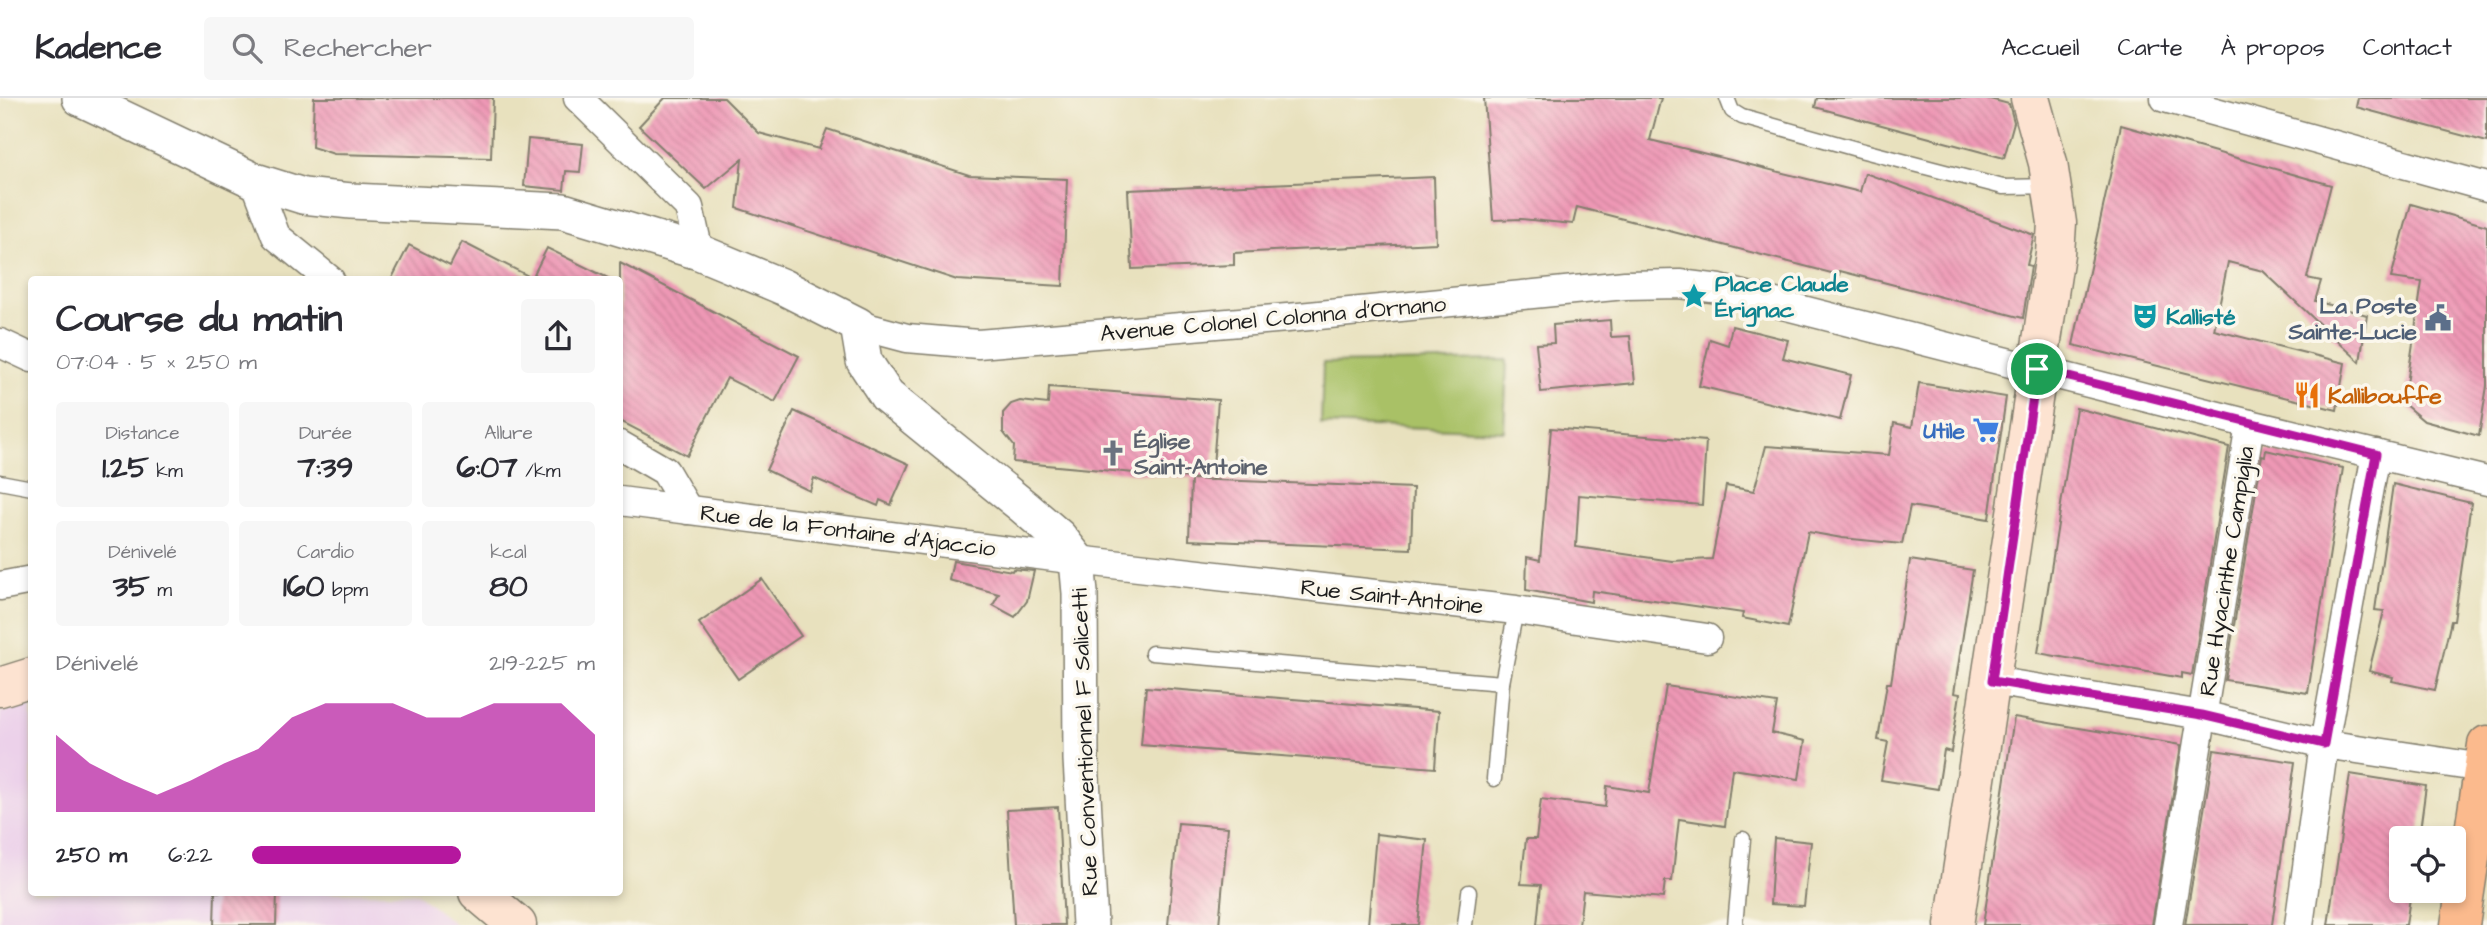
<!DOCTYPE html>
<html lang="fr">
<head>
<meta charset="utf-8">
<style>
  body { margin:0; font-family:"Architects Daughter",sans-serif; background:#f7f7f7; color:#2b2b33; height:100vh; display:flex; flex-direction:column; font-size:26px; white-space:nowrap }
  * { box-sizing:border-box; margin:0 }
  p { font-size:23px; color:#7c7c81 }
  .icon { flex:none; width:38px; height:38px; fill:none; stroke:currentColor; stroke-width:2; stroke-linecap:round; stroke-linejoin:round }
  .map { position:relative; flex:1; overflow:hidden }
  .sheet { position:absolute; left:28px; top:178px; width:595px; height:620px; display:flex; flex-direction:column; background:#fff; border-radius:7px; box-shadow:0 4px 10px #0003 }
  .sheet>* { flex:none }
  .buttons { position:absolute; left:2389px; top:728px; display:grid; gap:14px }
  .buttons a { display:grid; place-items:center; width:77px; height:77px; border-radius:7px; background:#fff; box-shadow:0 4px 10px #0003; font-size:35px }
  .pin { position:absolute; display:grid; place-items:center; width:60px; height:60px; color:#fff; margin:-30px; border:4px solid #fff; border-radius:50%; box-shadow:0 2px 7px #0007 }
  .round { display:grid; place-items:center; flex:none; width:74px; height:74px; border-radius:7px; background:#f7f7f7 }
  .summary { display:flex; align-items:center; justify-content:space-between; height:119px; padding:0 28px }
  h1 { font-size:38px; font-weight:700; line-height:52px }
  .stats { display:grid; grid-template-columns:repeat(3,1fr); gap:10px; height:119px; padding:7px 28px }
  .stats div { display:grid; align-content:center; border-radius:7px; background:#f7f7f7; text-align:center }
  .stats b { font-size:30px; font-weight:700 }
  .stats small { font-size:19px; font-weight:400 }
  .stats p { font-size:19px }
  .chart { height:196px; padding:14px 28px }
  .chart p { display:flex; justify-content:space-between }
  .chart svg { width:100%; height:126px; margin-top:7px; fill:#b5179e; opacity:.7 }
  ul { padding:0 28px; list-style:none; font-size:23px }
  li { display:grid; grid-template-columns:112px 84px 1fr; align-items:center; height:52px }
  li i { height:18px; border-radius:9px; background:#b5179e }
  header { display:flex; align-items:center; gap:42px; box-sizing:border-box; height:98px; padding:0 35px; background:#fff; border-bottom:2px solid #e1e1e2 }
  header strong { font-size:33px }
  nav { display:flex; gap:38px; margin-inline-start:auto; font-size:24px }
  .search { width:490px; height:63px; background:#f7f7f7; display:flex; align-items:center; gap:18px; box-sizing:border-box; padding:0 24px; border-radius:7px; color:#7c7c81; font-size:26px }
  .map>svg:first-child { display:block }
  .built { fill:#ecd1ea }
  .pitch { fill:#a9c166; stroke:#626e41; stroke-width:2 }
  .building { fill:url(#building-back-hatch) }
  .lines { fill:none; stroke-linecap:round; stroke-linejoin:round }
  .service-casing { stroke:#827e6d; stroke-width:17 }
  .minor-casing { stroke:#827e6d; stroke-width:31 }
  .tertiary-casing { stroke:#827e6d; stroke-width:38 }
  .secondary-casing { stroke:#827e6d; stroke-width:41 }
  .primary-casing { stroke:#827e6d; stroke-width:41 }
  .service { stroke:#fff; stroke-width:14 }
  .minor { stroke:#fff; stroke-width:28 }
  .tertiary { stroke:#fff; stroke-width:35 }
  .secondary { stroke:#fde3d1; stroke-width:38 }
  .primary { stroke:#fbba8d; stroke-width:38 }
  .route-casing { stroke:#fff; stroke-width:14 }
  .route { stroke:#b5179e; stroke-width:9 }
  .labels { text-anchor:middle; stroke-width:7; stroke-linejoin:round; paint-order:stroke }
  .culture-label { font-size:23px; font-weight:bold; fill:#0d838f; stroke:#fbf7ec; text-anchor:start }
  .service-label { font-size:23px; font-weight:bold; fill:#4e5e75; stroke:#fbf7ec; text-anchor:end }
  .street-label { font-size:23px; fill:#1c1c1c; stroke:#fbf7ec }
  .food-label { font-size:23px; font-weight:bold; fill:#c56008; stroke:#fbf7ec; text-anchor:start }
  .shop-label { font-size:23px; font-weight:bold; fill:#366cbe; stroke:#fbf7ec; text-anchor:end }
  .worship-label { font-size:23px; font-weight:bold; fill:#5b616d; stroke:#fbf7ec; text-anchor:start }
</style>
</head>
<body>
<header>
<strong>Kadence</strong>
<div class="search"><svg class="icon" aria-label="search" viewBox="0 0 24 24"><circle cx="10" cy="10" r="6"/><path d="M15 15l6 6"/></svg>Rechercher</div>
<nav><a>Accueil</a><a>Carte</a><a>À propos</a><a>Contact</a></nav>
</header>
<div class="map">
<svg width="2487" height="827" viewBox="0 0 2487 827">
  <defs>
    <pattern id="building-back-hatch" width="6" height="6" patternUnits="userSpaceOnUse" patternTransform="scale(1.75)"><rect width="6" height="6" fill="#ee98b5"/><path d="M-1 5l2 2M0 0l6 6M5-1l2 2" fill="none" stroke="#cc829b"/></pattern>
  </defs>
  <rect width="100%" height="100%" fill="#fbf7ec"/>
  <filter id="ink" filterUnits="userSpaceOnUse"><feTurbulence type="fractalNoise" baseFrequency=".0143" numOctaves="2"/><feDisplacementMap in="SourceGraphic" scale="14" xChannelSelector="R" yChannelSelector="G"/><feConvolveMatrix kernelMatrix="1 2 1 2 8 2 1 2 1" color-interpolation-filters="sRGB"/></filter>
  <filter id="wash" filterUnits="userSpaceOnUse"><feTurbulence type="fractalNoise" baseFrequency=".00686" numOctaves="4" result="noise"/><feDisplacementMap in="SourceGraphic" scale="28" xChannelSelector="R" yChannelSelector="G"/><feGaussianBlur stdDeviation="1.57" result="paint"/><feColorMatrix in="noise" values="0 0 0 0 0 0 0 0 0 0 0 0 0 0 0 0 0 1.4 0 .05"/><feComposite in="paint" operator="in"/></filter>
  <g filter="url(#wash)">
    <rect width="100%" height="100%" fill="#e8e1be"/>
    <!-- built -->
    <polygon class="built" points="31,607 32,794 416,795 456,827 0,827 0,614"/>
    <!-- pitch -->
    <polygon class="pitch" points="1507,262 1504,333 1321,326 1323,265"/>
    <g id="blocks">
      <!-- building -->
      <g class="building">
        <polygon points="314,0 493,0 491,60 334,56 312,49"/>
        <polygon points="665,0 724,0 759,35 819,51 827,31 969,77 1067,81 1063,188 957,182 737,110 742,61 706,91 639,28"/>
        <polygon points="1484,0 1661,0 1650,42 1860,94 1865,75 2034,137 2027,167 2031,168 2023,220 1840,173 1839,177 1577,109 1573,126 1521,121 1493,122"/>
        <polygon points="1817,0 1986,0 2009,6 2014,24 2004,60 1815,9"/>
        <polygon points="2358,0 2487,0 2487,44 2356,9"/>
        <polygon points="2121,27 2331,87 2307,180 2321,183 2315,203 2367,217 2360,264 2263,173 2228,164 2214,232 2345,265 2337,312 2073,247"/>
        <polygon points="528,41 583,46 580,74 566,73 564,92 524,88"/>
        <polygon points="1434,79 1436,145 1234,155 1234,167 1132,171 1128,92"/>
        <polygon points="2411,106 2487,128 2487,288 2479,338 2424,323 2404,306 2422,184 2391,180"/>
        <polygon points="462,144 532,180 547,150 612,182 391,182 409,147 450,168"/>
        <polygon points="620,165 799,258 775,304 727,280 687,358 620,323"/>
        <polygon points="1610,222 1611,239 1630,238 1635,285 1541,294 1536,246 1554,245 1553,227"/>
        <polygon points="1732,228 1788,242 1783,260 1851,277 1840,322 1699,288 1710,241 1728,247"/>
        <polygon points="1919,285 2006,299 1989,421 1910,408 1902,446 1842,440 1808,434 1788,529 1742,520 1743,515 1592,493 1591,504 1526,492 1527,459 1540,462 1551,330 1706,343 1702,407 1579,397 1576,449 1672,463 1712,461 1726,388 1754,393 1766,348 1889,357 1894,325 1912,329"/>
        <polygon points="1049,289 1218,302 1212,382 1013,364 1014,348 1003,334 1003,315 1011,306 1020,303 1048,306"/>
        <polygon points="2076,310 2229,349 2192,577 2182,575 2182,580 2038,555"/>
        <polygon points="794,313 909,366 891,407 880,402 878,408 814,380 810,393 766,372"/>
        <polygon points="2266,352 2343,370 2308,595 2225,582 2262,357 2265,358"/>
        <polygon points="1191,381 1413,390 1411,451 1189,442"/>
        <polygon points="2393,386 2471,405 2454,523 2451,523 2435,592 2392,583 2393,579 2369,573 2384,513 2375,512"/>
        <polygon points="1910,462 1973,472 1954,595 1960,596 1951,654 1944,652 1938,691 1881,682 1888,644 1878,642 1887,585 1891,585"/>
        <polygon points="953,463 1012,473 1013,471 1034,473 1027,503 1015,519 993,507 999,496 949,482"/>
        <polygon points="762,481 801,538 738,581 699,525"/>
        <polygon points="1666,588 1777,605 1772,635 1805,643 1799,681 1732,671 1725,728 1679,721 1672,783 1665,783 1663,800 1583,793 1579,827 1537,827 1541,787 1521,786 1526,741 1536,741 1541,701 1605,709 1607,688 1649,695"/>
        <polygon points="1146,589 1439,613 1435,670 1141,647"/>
        <polygon points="2014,619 2181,647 2152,827 1983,827"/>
        <polygon points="2214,652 2295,664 2272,827 2185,827"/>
        <polygon points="2350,676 2426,688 2419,740 2401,740 2401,793 2411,793 2406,827 2328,827"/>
        <polygon points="1058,709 1064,827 1014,827 1007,712"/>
        <polygon points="1178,725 1228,729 1219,827 1168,827"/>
        <polygon points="1376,736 1427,742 1418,827 1368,827"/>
        <polygon points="1774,740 1811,744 1804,808 1770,806"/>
        <polygon points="215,794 277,794 276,827 214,827"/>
      </g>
    </g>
  </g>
  <g filter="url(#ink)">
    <use href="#blocks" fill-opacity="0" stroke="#827e6d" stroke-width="2"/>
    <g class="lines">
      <!-- service casing -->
      <g class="service-casing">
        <g id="service">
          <polyline points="1727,0 1732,13 1742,19 1860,52 2003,89 2049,88"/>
          <polyline points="0,384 32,390"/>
          <polyline points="1152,555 1502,585"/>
          <polyline points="1494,681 1502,585 1516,512"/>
          <polyline points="1465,827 1469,794"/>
          <polyline points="1735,827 1743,741"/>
        </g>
      </g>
      <!-- minor casing -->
      <g class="minor-casing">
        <g id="minor">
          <polyline points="578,0 689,109 699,154"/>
          <polyline points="2165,0 2487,89"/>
          <polyline points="255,83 276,138 330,182"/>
          <polyline points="858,227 907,240 978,246 1299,219 1625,187 1680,186 1720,191 2250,326 2487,383"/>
          <polyline points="0,245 32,260"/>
          <polyline points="620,347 665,373 688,412"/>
          <polyline points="620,403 1077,462 1516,512 1707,540"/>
          <polyline points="0,488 32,482"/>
          <polyline points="1992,583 2202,617 2324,646 2483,670"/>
          <polyline points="2168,827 2250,326"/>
          <polyline points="2299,827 2324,646 2376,356"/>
        </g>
      </g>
      <!-- tertiary casing -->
      <g class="tertiary-casing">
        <polyline id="tertiary" points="80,0 255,83 303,98 351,103 563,113 699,154 783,189 858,227 864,263 887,298 1024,409 1059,439 1077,462 1080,495 1081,661 1090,827"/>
      </g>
      <!-- secondary casing -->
      <g class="secondary-casing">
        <g id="secondary">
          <polyline points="0,589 32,579"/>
          <polyline points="478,794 517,827"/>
          <polyline points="1954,827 2055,156 2057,125 2048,65 2030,0"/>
        </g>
      </g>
      <!-- primary casing -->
      <g class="primary-casing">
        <polyline id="primary" points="2460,827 2487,647"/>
      </g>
      <!-- service -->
      <use href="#service" class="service"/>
      <!-- minor -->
      <use href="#minor" class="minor"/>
      <!-- tertiary -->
      <use href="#tertiary" class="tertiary"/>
      <!-- secondary -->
      <use href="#secondary" class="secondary"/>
      <!-- primary -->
      <use href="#primary" class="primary"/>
    </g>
  </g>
  <g class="lines" filter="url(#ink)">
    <!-- route casing -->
    <g class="route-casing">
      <polygon id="route" points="2037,271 2376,356 2324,646 2202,617 1992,583"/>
    </g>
    <!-- route -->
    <use href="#route" class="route"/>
  </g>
  <!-- icons -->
  <defs>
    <g id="sight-bare" transform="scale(2.1)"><path d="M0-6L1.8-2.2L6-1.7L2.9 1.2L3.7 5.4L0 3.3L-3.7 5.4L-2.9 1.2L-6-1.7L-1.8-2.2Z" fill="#0f9aa8" stroke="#fbf7ec" stroke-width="2.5" paint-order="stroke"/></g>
    <g id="theatre-bare" transform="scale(2.1)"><path d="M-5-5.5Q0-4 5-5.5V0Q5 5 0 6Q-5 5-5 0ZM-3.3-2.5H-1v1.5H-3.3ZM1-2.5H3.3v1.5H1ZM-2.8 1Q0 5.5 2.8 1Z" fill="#0f9aa8" stroke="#fbf7ec" stroke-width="2.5" paint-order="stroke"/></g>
    <g id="civic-bare" transform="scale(2.1)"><path d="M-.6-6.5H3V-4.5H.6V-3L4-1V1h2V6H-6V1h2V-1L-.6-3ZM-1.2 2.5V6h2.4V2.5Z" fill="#5c6f8a" stroke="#fbf7ec" stroke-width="2.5" paint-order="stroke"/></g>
    <g id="restaurant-bare" transform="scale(2.1)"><path d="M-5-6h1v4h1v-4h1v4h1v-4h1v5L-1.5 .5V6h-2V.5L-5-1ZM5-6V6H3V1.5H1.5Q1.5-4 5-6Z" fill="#e8710a" stroke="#fbf7ec" stroke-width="2.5" paint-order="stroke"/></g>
    <g id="supermarket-bare" transform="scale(2.1)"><path d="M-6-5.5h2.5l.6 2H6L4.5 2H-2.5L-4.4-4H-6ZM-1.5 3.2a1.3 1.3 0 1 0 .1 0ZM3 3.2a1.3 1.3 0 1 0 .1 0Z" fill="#3f7fe0" stroke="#fbf7ec" stroke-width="2.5" paint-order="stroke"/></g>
    <g id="church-bare" transform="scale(2.1)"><path d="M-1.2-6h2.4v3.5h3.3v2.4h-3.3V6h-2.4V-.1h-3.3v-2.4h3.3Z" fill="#6b7280" stroke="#fbf7ec" stroke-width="2.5" paint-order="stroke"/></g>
  </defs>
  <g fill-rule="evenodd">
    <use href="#sight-bare" x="1694" y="198"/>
    <use href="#theatre-bare" x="2145" y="218"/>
    <use href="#civic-bare" x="2438" y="220"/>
    <use href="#restaurant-bare" x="2307" y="297"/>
    <use href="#supermarket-bare" x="1986" y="332"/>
    <use href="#church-bare" x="1113" y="355"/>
  </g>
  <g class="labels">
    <!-- culture labels -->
    <g class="culture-label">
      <text x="1715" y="193">Place Claude<tspan x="1715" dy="26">Érignac</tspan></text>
      <text x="2166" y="226">Kallisté</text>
    </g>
    <!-- service labels -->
    <g class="service-label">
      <text x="2417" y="215">La Poste<tspan x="2417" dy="26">Sainte-Lucie</tspan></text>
    </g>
    <!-- street labels -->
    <g class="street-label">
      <text transform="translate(1273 220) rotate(-5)" y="8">Avenue Colonel Colonna d'Ornano</text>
      <text transform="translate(848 432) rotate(7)" y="8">Rue de la Fontaine d'Ajaccio</text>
      <text transform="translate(2226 473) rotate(-81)" y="8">Rue Hyacinthe Campiglia</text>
      <text transform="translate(1392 498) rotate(6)" y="8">Rue Saint-Antoine</text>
      <text transform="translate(1084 644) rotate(-92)" y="8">Rue Conventionnel F Salicetti</text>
    </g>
    <!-- food labels -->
    <g class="food-label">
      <text x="2328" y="305">Kallibouffe</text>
    </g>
    <!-- shop labels -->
    <g class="shop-label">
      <text x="1965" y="340">Utile</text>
    </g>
    <!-- worship labels -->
    <g class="worship-label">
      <text x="1134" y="350">Église<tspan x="1134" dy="26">Saint-Antoine</tspan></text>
    </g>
  </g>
</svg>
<div class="buttons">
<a><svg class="icon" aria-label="locate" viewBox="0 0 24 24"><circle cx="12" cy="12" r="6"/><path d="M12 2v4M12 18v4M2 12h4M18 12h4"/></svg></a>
</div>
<div class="pin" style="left:2037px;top:271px;background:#1e9e55"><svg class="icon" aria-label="arrive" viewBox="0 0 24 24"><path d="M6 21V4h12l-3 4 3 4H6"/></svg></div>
<section class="sheet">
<div class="summary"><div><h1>Course du matin</h1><p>07:04 · 5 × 250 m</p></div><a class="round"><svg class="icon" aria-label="share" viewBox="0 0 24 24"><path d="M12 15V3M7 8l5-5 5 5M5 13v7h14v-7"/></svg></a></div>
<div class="stats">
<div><p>Distance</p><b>1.25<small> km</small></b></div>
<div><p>Durée</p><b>7:39</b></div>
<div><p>Allure</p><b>6:07<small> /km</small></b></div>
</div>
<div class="stats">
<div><p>Dénivelé</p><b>35<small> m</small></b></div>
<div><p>Cardio</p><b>160<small> bpm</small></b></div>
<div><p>kcal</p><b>80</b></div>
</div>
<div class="chart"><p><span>Dénivelé</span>219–225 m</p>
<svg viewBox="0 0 160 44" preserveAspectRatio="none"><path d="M0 44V17L10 27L20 33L30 38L40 33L50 27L60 22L70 11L80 6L90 6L100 6L110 11L120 11L130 6L140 6L150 6L160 17V44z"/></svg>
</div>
<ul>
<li><b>250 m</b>6:22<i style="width:61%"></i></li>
</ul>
</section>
</div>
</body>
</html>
